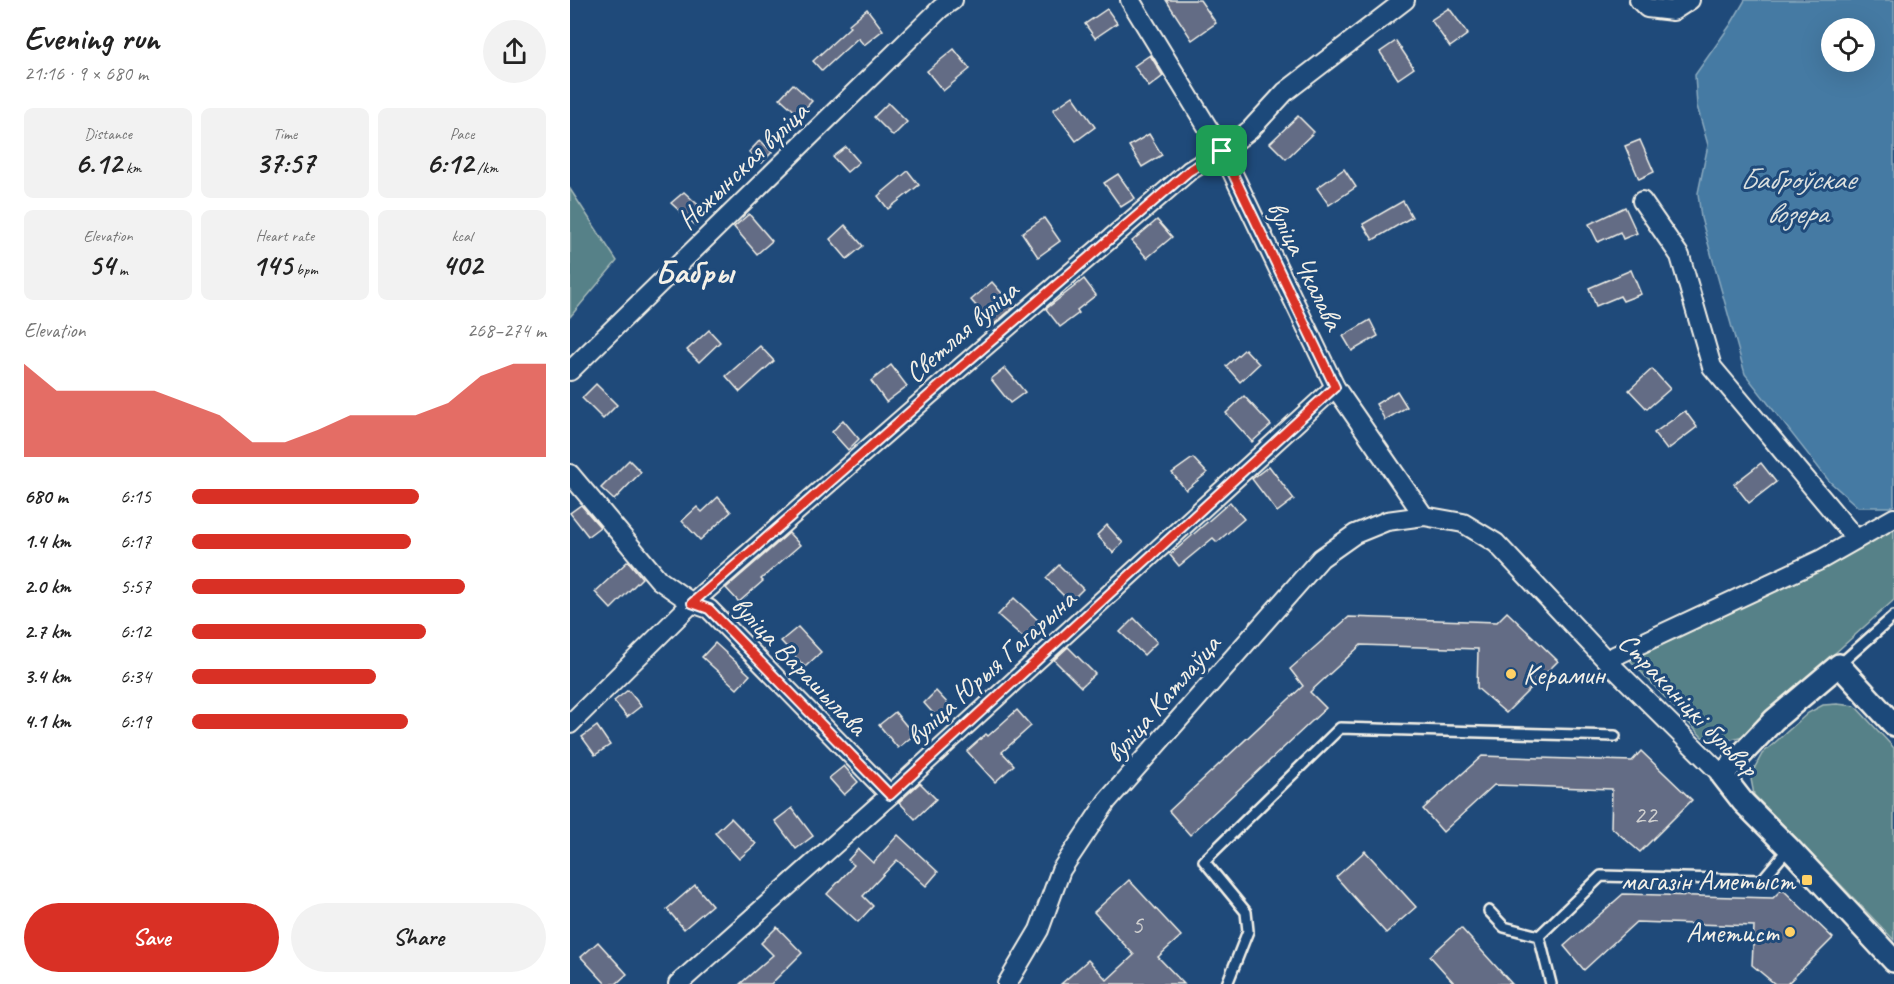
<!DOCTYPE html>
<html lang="en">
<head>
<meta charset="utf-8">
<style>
  body { margin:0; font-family:Caveat,sans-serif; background:#f2f2f2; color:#222; height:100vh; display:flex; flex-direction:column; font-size:22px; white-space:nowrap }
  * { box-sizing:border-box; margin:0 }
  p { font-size:20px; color:#767676 }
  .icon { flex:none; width:33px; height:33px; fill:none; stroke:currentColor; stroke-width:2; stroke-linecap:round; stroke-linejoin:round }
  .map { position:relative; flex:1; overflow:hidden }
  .panel { display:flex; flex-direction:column; background:#fff; width:570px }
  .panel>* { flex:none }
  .buttons { position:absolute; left:1251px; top:18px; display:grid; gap:12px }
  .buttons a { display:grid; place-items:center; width:54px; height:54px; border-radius:50%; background:#fff; box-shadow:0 6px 24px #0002; font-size:30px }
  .pin { position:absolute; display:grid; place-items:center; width:51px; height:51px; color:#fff; margin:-26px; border-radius:12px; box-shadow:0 3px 9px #0006 }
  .round { display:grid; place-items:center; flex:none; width:63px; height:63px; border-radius:32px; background:#f2f2f2 }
  .head { display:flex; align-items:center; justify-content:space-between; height:102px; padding:0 24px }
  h1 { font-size:33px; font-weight:800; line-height:45px }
  .metrics { display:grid; grid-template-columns:repeat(3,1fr); gap:9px; height:102px; padding:6px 24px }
  .metrics div { display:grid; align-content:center; border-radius:9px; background:#f2f2f2; text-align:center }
  .metrics b { font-size:30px; font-weight:800 }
  .metrics small { font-size:16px; font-weight:400 }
  .metrics p { font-size:16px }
  .chart { height:168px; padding:12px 24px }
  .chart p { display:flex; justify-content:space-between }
  .chart svg { width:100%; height:108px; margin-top:6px; fill:#d93025; opacity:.7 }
  .action { display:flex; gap:12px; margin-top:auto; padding:12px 24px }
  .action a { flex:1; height:69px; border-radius:36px; background:#d93025; color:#fff; font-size:24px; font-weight:800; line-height:69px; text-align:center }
  .action a+a { background:#f2f2f2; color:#222 }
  ul { padding:0 24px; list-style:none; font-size:20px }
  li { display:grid; grid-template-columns:96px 72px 1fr; align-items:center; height:45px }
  li i { height:15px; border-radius:8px; background:#d93025 }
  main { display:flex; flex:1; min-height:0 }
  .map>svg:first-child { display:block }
  .green { fill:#568188; stroke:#a5b9b8; stroke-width:1.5 }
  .water { fill:#457aa3; stroke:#8baabf; stroke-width:1.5; fill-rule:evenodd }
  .building { fill:#636c85; stroke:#f4f1e8; stroke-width:1.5 }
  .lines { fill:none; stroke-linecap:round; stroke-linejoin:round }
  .service-casing { stroke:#f4f1e8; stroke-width:14 }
  .minor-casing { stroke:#f4f1e8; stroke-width:22 }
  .tertiary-casing { stroke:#f4f1e8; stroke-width:26 }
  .service { stroke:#1f4a7a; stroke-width:9 }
  .minor { stroke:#1f4a7a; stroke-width:18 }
  .tertiary { stroke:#1f4a7a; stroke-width:21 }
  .route-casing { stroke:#fff; stroke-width:12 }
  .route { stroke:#d93025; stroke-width:8 }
  .poi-dot { fill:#ffd166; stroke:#1f4a7a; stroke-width:2 }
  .labels { text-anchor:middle; stroke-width:6; stroke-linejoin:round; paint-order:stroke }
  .number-label { font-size:26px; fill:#d0d0cf }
  .street-label { font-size:28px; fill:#f4f1e8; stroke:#1f4a7a }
  .poi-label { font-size:28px; fill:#f4f1e8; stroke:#1f4a7a; text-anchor:end }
  .water-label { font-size:30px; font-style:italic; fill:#dadfde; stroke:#1f4a7a }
  .district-label { font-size:34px; font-weight:bold; fill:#f4f1e8; stroke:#1f4a7a }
</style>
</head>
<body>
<main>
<section class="panel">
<div class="head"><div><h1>Evening run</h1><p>21:16 · 9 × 680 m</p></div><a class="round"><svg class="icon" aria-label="share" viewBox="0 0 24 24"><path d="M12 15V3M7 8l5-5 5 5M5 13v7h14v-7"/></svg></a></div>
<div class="metrics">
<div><p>Distance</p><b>6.12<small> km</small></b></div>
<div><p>Time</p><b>37:57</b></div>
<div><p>Pace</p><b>6:12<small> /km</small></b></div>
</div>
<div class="metrics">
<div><p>Elevation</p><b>54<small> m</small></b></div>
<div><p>Heart rate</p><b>145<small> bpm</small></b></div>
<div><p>kcal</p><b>402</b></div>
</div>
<div class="chart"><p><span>Elevation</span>268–274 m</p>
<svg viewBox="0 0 160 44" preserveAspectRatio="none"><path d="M0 44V6L10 17L20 17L30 17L40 17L50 22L60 27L70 38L80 38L90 33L100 27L110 27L120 27L130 22L140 11L150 6L160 6V44z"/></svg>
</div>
<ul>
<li><b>680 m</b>6:15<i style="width:64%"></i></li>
<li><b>1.4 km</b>6:17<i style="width:62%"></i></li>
<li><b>2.0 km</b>5:57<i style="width:77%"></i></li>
<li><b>2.7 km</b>6:12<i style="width:66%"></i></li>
<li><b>3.4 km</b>6:34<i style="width:52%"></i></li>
<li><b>4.1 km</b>6:19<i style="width:61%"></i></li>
</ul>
<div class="action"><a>Save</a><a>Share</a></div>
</section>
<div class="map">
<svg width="1324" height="984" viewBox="0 0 1324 984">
  <rect width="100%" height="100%" fill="#1f4a7a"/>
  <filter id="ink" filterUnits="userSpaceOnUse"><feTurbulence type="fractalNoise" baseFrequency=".0167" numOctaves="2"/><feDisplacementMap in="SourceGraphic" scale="12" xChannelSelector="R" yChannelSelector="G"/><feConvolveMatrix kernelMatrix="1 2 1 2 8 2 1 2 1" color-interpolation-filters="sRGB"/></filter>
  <g filter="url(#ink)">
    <!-- green -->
    <g class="green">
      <polygon points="0,189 47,261 0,317"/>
      <polygon points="1324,526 1324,600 1173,736 1154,741 1132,737 1059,659 1263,562"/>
      <polygon points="1267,704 1285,706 1324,748 1324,940 1184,795 1181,779 1185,767 1192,754 1238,713 1253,705"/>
    </g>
    <!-- water -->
    <path class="water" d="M1175 0H1324V505L1320 507H1288L1259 481 1175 374 1131 218 1128 193 1138 145 1127 106 1125 75 1161 24ZM1262 28H1294V62H1262Z"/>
    <!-- building -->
    <g class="building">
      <polygon points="596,0 630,0 646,23 622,40"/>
      <polygon points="879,8 898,34 880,47 861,20"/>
      <polygon points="297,9 313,30 294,45 288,38 252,71 243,61 280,27 278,25"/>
      <polygon points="537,9 547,23 525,38 515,24"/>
      <polygon points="826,41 844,68 828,79 810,52"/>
      <polygon points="384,49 400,69 373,91 357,71"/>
      <polygon points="580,55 593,76 579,87 564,66"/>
      <polygon points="223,84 242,101 229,115 210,98"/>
      <polygon points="503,96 525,127 506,141 483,110"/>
      <polygon points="318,103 337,122 323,136 304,117"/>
      <polygon points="728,116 744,132 716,159 700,143"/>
      <polygon points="579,134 592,155 572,167 559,146"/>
      <polygon points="190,140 202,152 192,163 179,152"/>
      <polygon points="1070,140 1084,172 1069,179 1055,146"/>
      <polygon points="276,147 289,162 277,172 263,157"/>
      <polygon points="774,169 786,187 759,205 747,188"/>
      <polygon points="338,171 349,185 318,209 308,196"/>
      <polygon points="548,174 565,198 551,207 534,183"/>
      <polygon points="114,192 136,212 125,225 101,203"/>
      <polygon points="833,201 842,217 803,240 793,224"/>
      <polygon points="1055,207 1067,233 1053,239 1050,232 1028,242 1019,224"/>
      <polygon points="179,214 202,241 187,254 164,227"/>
      <polygon points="474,218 490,241 468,257 452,233"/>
      <polygon points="587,220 602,237 577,258 562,241"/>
      <polygon points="275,225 293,246 277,259 260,239"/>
      <polygon points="1061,270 1071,294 1053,301 1050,296 1026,306 1019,288"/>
      <polygon points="514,279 526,295 507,310 509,313 490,327 476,309"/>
      <polygon points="422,282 444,307 423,325 401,300"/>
      <polygon points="800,320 808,336 782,351 773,336"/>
      <polygon points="139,330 150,342 129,362 117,350"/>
      <polygon points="190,346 204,361 170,392 156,376"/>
      <polygon points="675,349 689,364 670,382 656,366"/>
      <polygon points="321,365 337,386 316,402 301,381"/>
      <polygon points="435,368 455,392 440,403 421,379"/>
      <polygon points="1082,369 1100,389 1077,409 1059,390"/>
      <polygon points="26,384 47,405 33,419 12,398"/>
      <polygon points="827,391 837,407 815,420 806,404"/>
      <polygon points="674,396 701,425 682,442 656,413"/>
      <polygon points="1115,411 1127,427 1097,450 1084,433"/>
      <polygon points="273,420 289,439 278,450 262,432"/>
      <polygon points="623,458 637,473 616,490 602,473"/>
      <polygon points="59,460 71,472 44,500 31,488"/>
      <polygon points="1191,463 1206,482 1179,503 1164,484"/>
      <polygon points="699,466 724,499 707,512 682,479"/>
      <polygon points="148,497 161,512 130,540 112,521 127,507 132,512"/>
      <polygon points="660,502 674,519 647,542 643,538 609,566 600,555"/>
      <polygon points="11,505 30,527 18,536 0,513"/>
      <polygon points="537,525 553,543 543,553 527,535"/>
      <polygon points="219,533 230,545 191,579 193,581 169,602 156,588"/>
      <polygon points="58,561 72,578 41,609 25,592"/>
      <polygon points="489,565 513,589 500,602 476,578"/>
      <polygon points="444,598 470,622 454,638 428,615"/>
      <polygon points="937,612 988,661 936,713 907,688 908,649 791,645 740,692 756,708 620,835 599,811 733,686 720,669 779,617 927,622"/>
      <polygon points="564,618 587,642 574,655 550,632"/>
      <polygon points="228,627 251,652 235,667 211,641"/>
      <polygon points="145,643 180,675 167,689 132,657"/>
      <polygon points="498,647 525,674 511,687 484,660"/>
      <polygon points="58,690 71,706 57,717 44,701"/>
      <polygon points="366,691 382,708 369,720 354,703"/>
      <polygon points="447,710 461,726 432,752 444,765 425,782 397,751 416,734 418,736"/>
      <polygon points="325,712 344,735 328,748 309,725"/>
      <polygon points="27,726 40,745 25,755 12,737"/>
      <polygon points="1071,751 1122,800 1070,852 1041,827 1042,789 924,785 873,832 853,809 912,756 1062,761"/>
      <polygon points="274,766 288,782 274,795 259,778"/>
      <polygon points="350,783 366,799 345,819 329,802"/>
      <polygon points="222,808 243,836 226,849 205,821"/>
      <polygon points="161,818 186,844 169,859 145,833"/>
      <polygon points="328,835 368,872 356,886 327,860 293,896 303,906 288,922 257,894 284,865 278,860 288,849 303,863"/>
      <polygon points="795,851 846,907 816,933 766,877"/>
      <polygon points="559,880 611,936 588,957 614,984 491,984 518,960 537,980 564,955 524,912"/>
      <polygon points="125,885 142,905 114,929 97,909"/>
      <polygon points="1212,889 1263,938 1217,984 1205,984 1182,965 1184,926 1066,922 1014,970 994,946 1053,894 1203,898"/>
      <polygon points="207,927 232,953 201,984 170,984 203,955 191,943"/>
      <polygon points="891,928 942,984 885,984 860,956"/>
      <polygon points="28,942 57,974 46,984 36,984 11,957"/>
    </g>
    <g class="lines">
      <!-- service casing -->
      <g class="service-casing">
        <g id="service">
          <polyline points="1269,665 1324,616"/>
          <polyline points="919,911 934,927 969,936 981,984"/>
          <polyline points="969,936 1031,876 1192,880 1219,848"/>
          <polyline points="657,984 678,931 676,912 634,861 770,728 1045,736"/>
        </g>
      </g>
      <!-- minor casing -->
      <g class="minor-casing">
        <g id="minor">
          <polyline points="560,0 652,151 765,387 854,516"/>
          <polyline points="1069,0 1077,8 1103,11 1120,0"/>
          <polyline points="1072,201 1110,256 1142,367 1286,539"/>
          <polyline points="0,371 371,8 383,0"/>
          <polyline points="0,474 89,580 122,603 139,609 320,795"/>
          <polyline points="1036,660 1250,560 1324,518"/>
          <polyline points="0,724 122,603 390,368 619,171 652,151 680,130 715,92 835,0"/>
          <polyline points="108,984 320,795 765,387"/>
          <polyline points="437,984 469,930 491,870 537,801 751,558 785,534 817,521 854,516 893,523 926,543 1036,660 1152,775"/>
        </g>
      </g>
      <!-- tertiary casing -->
      <g class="tertiary-casing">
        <polyline id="tertiary" points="1324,725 1269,665 1204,720 1152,775 1173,802 1219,848 1324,961"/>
      </g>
      <!-- service -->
      <use href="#service" class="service"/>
      <!-- minor -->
      <use href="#minor" class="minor"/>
      <!-- tertiary -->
      <use href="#tertiary" class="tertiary"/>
    </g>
  </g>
  <g class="lines" filter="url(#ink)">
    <!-- route casing -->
    <g class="route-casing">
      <polygon id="route" points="652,151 765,387 320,795 139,609 122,603 390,368 619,171"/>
    </g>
    <!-- route -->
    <use href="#route" class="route"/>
  </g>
  <!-- markers -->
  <g class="poi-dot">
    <circle cx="941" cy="674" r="6"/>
    <rect x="1231" y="874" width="12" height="12" rx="3"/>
    <circle cx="1220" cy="932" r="6"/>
  </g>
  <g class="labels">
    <!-- number labels -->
    <g class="number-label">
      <text x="1075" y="823">22</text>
      <text x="567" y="933">5</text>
    </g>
    <!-- street labels -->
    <g class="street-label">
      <text transform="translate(172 165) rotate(-44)" y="10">Нежынская вуліца</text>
      <text transform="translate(736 265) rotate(64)" y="10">вуліца Чкалава</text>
      <text transform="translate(391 331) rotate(-41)" y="10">Светлая вуліца</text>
      <text transform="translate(230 665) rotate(46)" y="10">вуліца Варашылава</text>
      <text transform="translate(420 667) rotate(-42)" y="10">вуліца Юрыя Гагарына</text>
      <text transform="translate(592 698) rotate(-49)" y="10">вуліца Катлаўца</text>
      <text transform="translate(1119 704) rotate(46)" y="10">Страканіцкі бульвар</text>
    </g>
    <!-- poi labels -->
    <g class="poi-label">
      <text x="953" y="684" text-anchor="start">Керамин</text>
      <text x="1225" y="890">магазін Аметыст</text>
      <text x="1208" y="942">Аметист</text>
    </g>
    <!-- water labels -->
    <g class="water-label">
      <text x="1227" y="189">Баброўскае<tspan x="1227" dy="34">возера</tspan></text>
    </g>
    <!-- district labels -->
    <g class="district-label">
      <text x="124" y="283">Бабры</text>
    </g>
  </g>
</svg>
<div class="buttons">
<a><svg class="icon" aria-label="locate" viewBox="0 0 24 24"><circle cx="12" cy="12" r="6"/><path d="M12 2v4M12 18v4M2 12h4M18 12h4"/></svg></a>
</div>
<div class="pin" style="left:652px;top:151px;background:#1e9e55"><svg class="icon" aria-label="arrive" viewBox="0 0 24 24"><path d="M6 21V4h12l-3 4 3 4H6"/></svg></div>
</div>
</main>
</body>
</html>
